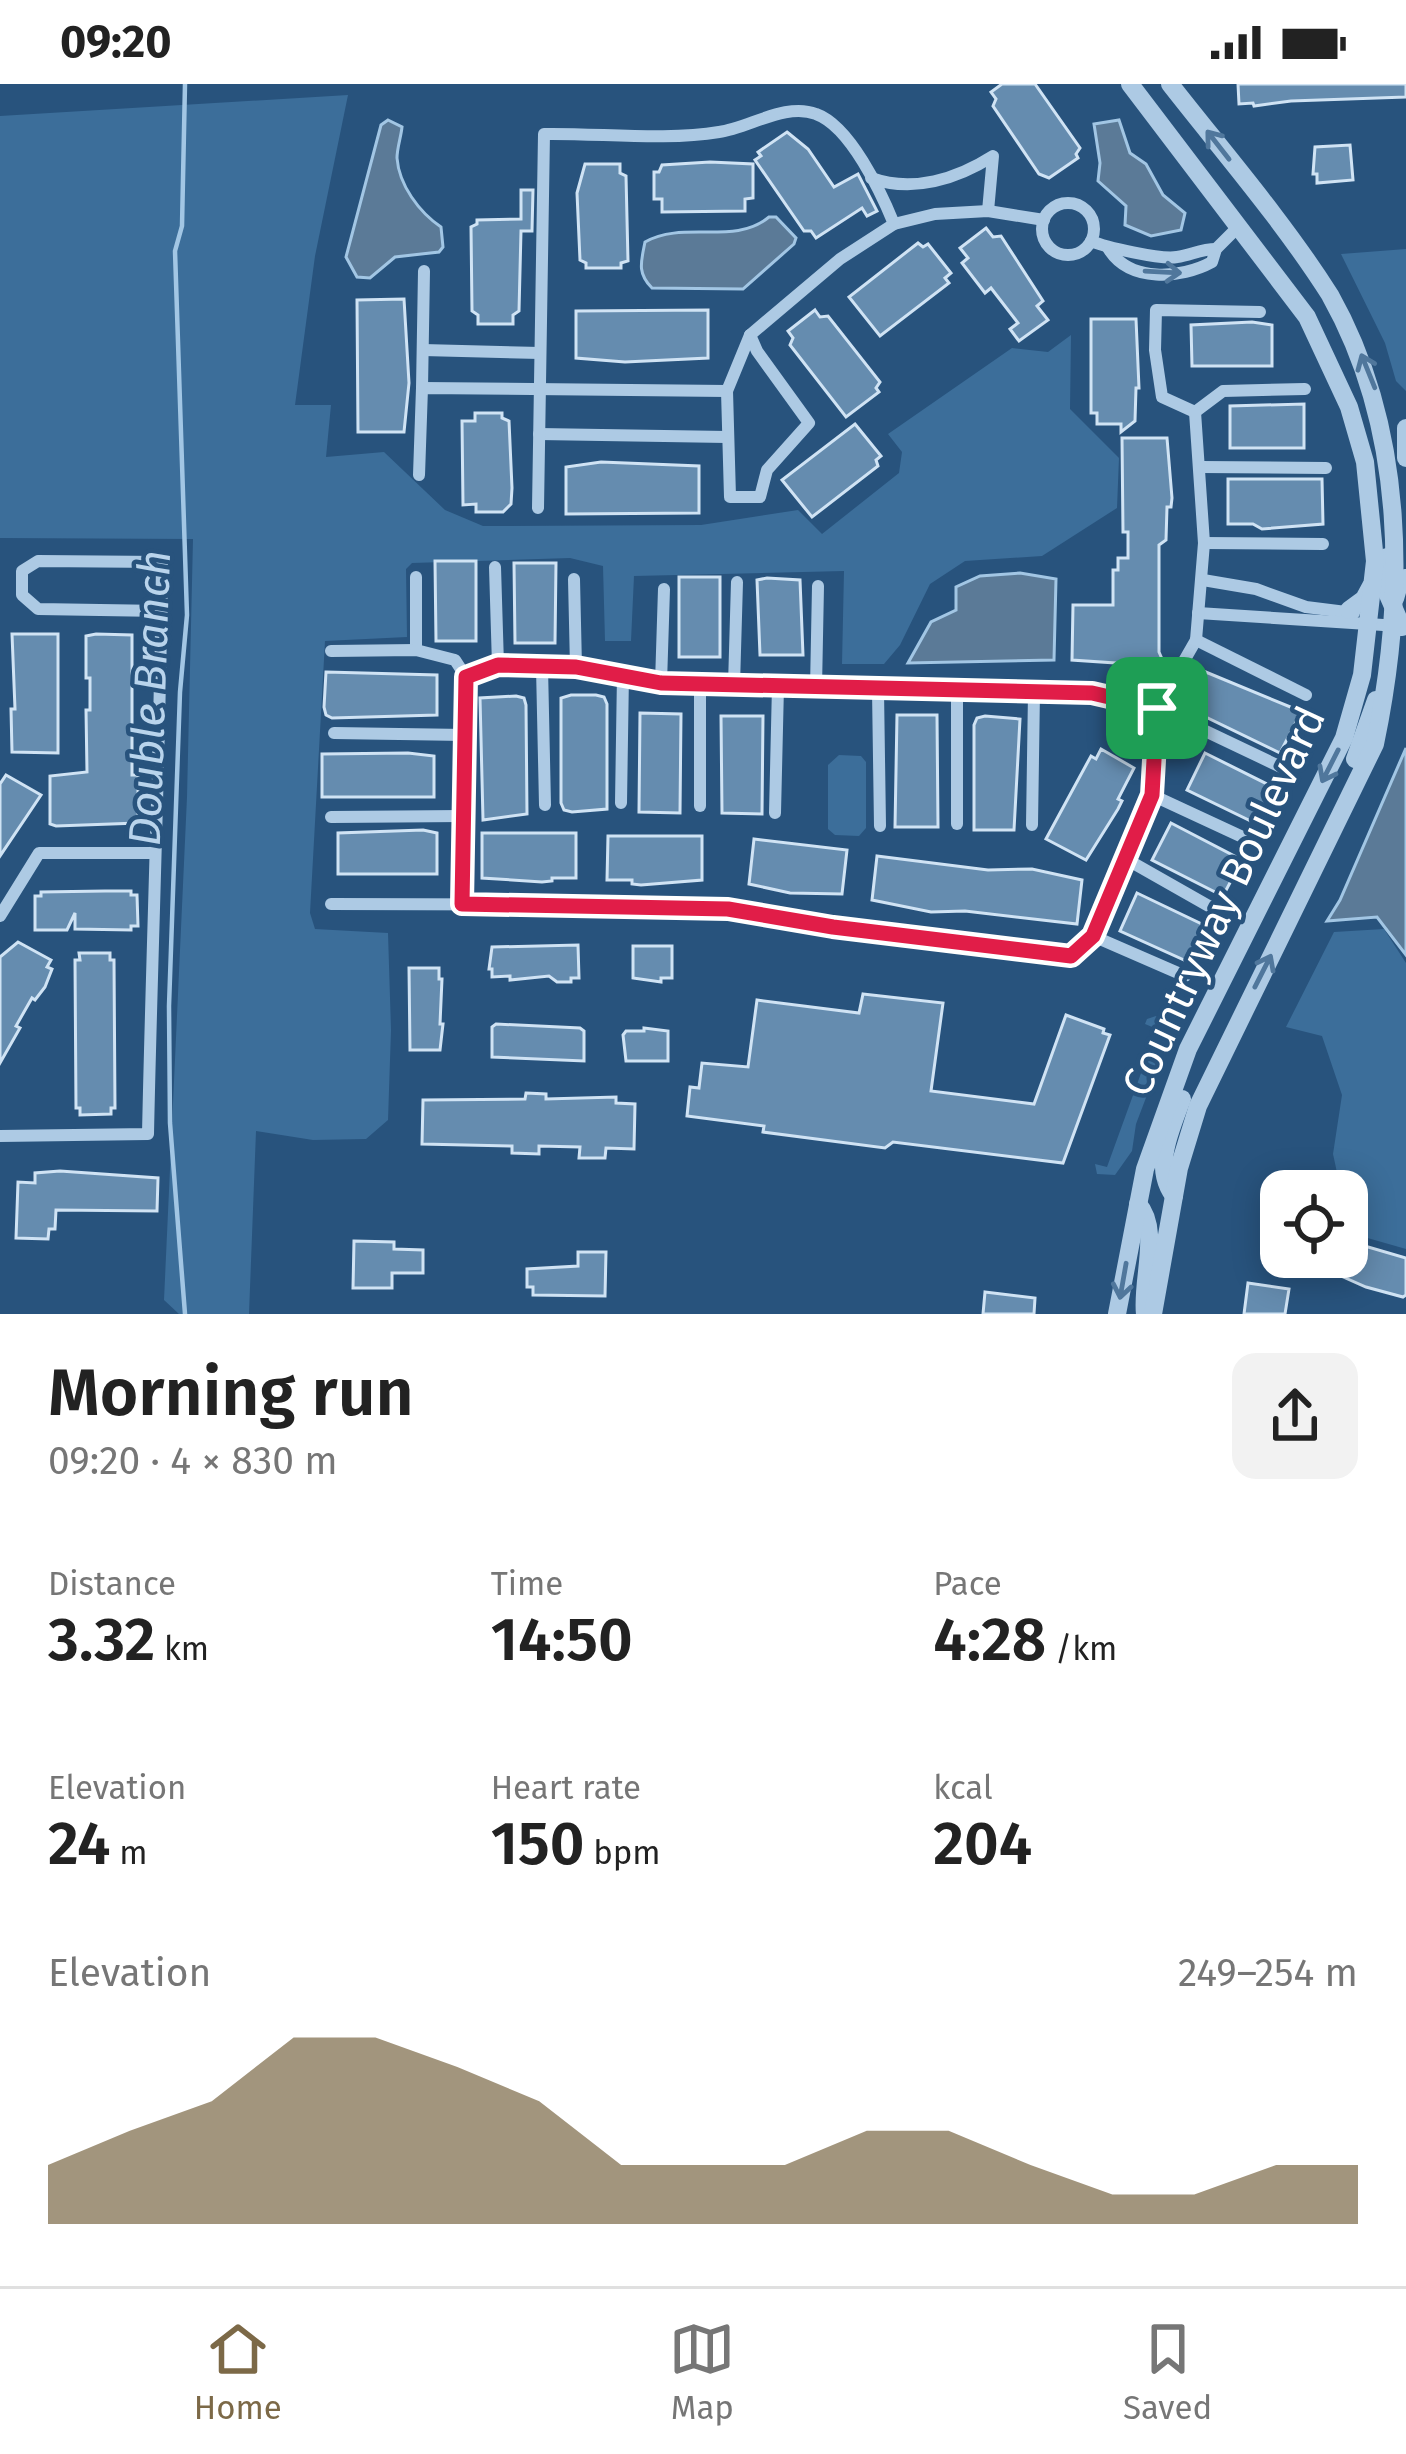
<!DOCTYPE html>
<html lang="en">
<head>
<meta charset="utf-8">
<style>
  body { margin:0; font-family:"Fira Sans",sans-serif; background:#f2f2f2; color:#222; height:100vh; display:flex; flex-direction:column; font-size:45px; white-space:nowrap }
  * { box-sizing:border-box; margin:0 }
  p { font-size:39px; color:#767676 }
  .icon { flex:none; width:66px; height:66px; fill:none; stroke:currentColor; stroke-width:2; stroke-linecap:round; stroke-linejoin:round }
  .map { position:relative; height:1230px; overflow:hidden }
  .sheet { display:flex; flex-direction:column; background:#fff; flex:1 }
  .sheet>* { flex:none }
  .controls { position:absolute; left:1260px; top:1086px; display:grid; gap:24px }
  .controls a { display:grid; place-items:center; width:108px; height:108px; border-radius:24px; background:#fff; box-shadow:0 6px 30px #0003; font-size:60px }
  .pin { position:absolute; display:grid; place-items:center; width:102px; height:102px; color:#fff; margin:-51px; border-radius:24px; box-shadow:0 6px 18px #0006 }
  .round { display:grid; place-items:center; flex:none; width:126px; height:126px; border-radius:24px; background:#f2f2f2 }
  .headline { display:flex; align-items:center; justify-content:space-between; height:204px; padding:0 48px }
  h1 { font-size:66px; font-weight:600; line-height:90px }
  .stats { display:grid; grid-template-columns:repeat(3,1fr); gap:18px; height:204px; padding:12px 48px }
  .stats div { display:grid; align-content:center }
  .stats b { font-size:60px; font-weight:600 }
  .stats small { font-size:33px; font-weight:400 }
  .stats p { font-size:33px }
  .chart { height:336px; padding:24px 48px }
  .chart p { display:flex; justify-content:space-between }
  .chart svg { width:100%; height:216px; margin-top:12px; fill:#7c6947; opacity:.7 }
  .status { display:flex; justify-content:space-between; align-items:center; height:84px; padding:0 60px; background:#fff; direction:ltr }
  .status svg { height:33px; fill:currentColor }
  .menu { display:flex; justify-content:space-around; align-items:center; height:168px; border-top:3px solid #e0e0e0; background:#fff; font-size:33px; color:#767676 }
  .menu a { display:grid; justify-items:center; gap:6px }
  .menu .active { color:#7c6947 }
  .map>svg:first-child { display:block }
  .green { fill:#3c6e9a }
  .water { fill:#5b7a97; stroke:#a2c6e4; stroke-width:3 }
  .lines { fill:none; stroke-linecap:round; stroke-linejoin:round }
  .stream { stroke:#a2c6e4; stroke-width:4.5 }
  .building { fill:#658caf; stroke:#d0e3f4; stroke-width:3 }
  .minor { stroke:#adcae4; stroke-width:12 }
  .tertiary { stroke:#adcae4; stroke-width:18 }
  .oneway { stroke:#50779c }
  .route-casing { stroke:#fff; stroke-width:24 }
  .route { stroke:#e11d48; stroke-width:15 }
  .labels { text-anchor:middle; stroke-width:9; stroke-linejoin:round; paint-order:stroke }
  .street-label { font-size:42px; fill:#fff; stroke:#28537d }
  .water-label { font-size:45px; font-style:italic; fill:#b9d4ec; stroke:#28537d }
</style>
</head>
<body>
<div class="status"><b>09:20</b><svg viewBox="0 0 49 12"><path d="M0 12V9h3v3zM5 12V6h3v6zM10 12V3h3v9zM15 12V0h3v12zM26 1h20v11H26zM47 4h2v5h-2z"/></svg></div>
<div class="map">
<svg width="1406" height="1230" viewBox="0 0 1406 1230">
  <rect width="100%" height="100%" fill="#28537d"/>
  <!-- green -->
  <g class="green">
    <polygon points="348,11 315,172 295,321 331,321 326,373 384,368 445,426 483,442 701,441 798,426 822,450 899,389 902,368 888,350 1012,264 1048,268 1071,251 1070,325 1119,374 1117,424 1042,472 965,477 930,500 900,561 884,580 842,580 844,487 634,492 631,557 605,557 603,482 570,474 412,479 406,485 407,553 325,557 310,829 315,845 388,849 391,946 388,1036 366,1055 313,1056 256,1047 249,1230 179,1230 164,1216 187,713 193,455 0,454 0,32"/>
    <polygon points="1406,165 1406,307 1396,297 1385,259 1341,170"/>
    <polygon points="839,671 861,672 866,678 866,744 859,752 835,751 828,745 828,681"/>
    <polygon points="1384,845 1406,879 1406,1165 1350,1149 1347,1107 1341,1107 1333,1070 1342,1011 1322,952 1286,943 1334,848"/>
    <polygon points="1156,932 1174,940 1136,1040 1132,1067 1115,1091 1097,1090 1095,1080 1107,1083 1157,945 1145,940 1147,935"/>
  </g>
  <!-- water -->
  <g class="water">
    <path d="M388 36 402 43C401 53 397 64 397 74 399 101 419 128 441 143L443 163 439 168 395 173 370 194 357 193 346 173 381 41Z"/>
    <polygon points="1119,36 1130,69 1146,80 1163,111 1185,129 1181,146 1151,152 1125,141 1126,122 1098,97 1100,79 1094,40"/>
    <path d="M769 133H776L796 154 794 160 743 205 652 204C637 189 641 178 645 158 684 136 734 162 769 133Z"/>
    <polygon points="1020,489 1056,495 1054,576 908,579 931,538 956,526 956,503 980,492"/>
    <polygon points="1406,664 1406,871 1377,833 1327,837 1340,816"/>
  </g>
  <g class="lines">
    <!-- stream -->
    <polyline class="stream" points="185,1230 170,1039 169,922 180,608 187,531 175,167 182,142 185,0"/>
  </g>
  <!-- building -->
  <g class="building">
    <polygon points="1002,0 1035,0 1080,64 1076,70 1078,74 1049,94 1039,90 993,22 996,15 991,8"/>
    <polygon points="1238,0 1406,0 1406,13 1291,17 1254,22 1253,19 1239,20"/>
    <polygon points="787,48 808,65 834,103 858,90 877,127 867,132 862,124 816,154 811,147 804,147 755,76 761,72 758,68"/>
    <polygon points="1350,61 1353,96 1317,99 1317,90 1313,90 1315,63"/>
    <polygon points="710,78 753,80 753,114 745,115 745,127 662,128 662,115 654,115 654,88 659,88 662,81"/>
    <polygon points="585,80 620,80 620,89 626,92 628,177 621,179 621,184 586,184 586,179 580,176 577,109"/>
    <polygon points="521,106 533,106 532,147 521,147 519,227 513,231 513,240 478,240 478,231 472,227 471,143 477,140 477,136 521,135"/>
    <polygon points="986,144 993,153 1001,152 1043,217 1037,222 1048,236 1019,257 1010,245 1018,239 991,204 985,209 962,179 968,174 960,164"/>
    <polygon points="918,159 923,163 928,160 951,189 945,194 949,199 880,252 849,213"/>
    <polygon points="404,215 409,299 404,348 358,348 357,216"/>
    <polygon points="708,226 708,274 625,278 576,274 576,227"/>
    <polygon points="815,226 820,233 828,232 880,298 876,304 879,308 846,333 790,261 793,254 788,247"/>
    <polygon points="1091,235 1136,235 1139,304 1136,304 1135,337 1121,348 1121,340 1097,340 1097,329 1091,329"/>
    <polygon points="1252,238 1272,241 1272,282 1192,282 1191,241"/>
    <polygon points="1304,320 1304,364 1230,364 1230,322"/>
    <polygon points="475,329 502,329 502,334 509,337 512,404 511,420 503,428 476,428 476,420 463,421 462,337 475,337"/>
    <polygon points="855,340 881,372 876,376 878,382 812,433 782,396"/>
    <polygon points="1122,354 1167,354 1172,414 1171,423 1167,423 1166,456 1159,461 1159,568 1166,584 1161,589 1154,589 1145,581 1072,576 1073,521 1113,521 1113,486 1118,486 1118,474 1128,474 1128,448 1123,448"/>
    <polygon points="601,378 699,382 699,429 566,430 566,383"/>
    <polygon points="1228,395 1322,395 1323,440 1262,445 1253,440 1228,440"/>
    <polygon points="435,477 476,477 476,557 436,557"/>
    <polygon points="514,479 556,479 555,559 515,559"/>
    <rect x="679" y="493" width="41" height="80"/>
    <polygon points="767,494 800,496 803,571 760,571 757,496"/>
    <polygon points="12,550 58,550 58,669 12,668 11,625 15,625"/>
    <polygon points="96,550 132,551 132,691 138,691 138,739 56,742 50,740 50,692 87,688 86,626 90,626 90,594 86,594 86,552"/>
    <polygon points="1196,584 1293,624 1298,630 1296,638 1280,669 1179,620"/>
    <polygon points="326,588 437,591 437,631 332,634 326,631 324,623"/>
    <polygon points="571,611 596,611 604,613 607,620 607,725 572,728 564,726 561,719 561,614"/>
    <polygon points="516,612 524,614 526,621 527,730 483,736 480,614"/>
    <polygon points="640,629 681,630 680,729 639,728"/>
    <polygon points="897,631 937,631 938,743 895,743"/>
    <polygon points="721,632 763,632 762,730 722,729"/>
    <polygon points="985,632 1020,635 1014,746 974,746 974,641 977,634"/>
    <polygon points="1101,665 1134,684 1118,715 1122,717 1118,725 1086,776 1046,755 1091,672 1096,675"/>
    <polygon points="408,669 434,672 434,713 322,713 322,670"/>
    <polygon points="1205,669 1277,705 1259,741 1187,706"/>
    <polygon points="6,691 41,711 0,772 0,700"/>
    <polygon points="1171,739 1242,776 1223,812 1152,776"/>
    <polygon points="423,746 437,749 437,790 338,790 338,749"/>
    <polygon points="482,749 576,749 576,794 552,794 552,797 542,798 482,794"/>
    <polygon points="608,752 702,752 702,796 641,801 632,800 632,796 607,796"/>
    <polygon points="754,755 847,766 842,810 790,809 749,800"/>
    <polygon points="877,772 988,786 1032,785 1082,796 1077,840 965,827 931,828 872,816"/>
    <polygon points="105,807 131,807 131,811 137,811 138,842 131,842 131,846 75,845 75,829 67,846 35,846 35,812 41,812 41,808"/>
    <polygon points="1137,809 1210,844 1193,880 1120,847"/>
    <polygon points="18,858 51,876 47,883 52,885 45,903 35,916 32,914 16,942 20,944 0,979 0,873"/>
    <polygon points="578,861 579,894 571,894 571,898 557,898 549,892 510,896 510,892 492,893 492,885 489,885 492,863"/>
    <polygon points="633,862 672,862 672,894 661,894 661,898 633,894"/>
    <polygon points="79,869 110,869 110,876 114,876 115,1024 111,1024 111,1030 80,1031 80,1024 76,1024 75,876 80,876"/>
    <polygon points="409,884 439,884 439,895 442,895 440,940 443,940 440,966 410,966"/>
    <polygon points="863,910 943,919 931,1007 1034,1020 1066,931 1104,945 1103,949 1110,951 1063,1079 893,1058 885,1064 763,1048 764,1042 687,1032 690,1003 699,1004 702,979 748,983 757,916 859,929"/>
    <polygon points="496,940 580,944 584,947 584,977 492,973 492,943"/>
    <polygon points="644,944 668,947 668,977 626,977 623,951 626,947 644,947"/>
    <polygon points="526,1009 546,1010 546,1015 616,1013 616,1019 635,1020 634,1065 606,1064 605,1074 579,1074 580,1063 539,1062 539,1070 512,1069 512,1062 422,1060 423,1016 525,1015"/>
    <polygon points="60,1087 158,1094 157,1127 56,1126 55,1145 49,1145 48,1155 16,1154 18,1098 35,1099 35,1089"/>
    <polygon points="354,1157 394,1158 394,1165 423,1166 423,1189 392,1189 392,1204 353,1204"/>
    <polygon points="1351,1158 1406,1174 1406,1211 1403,1213 1366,1203 1341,1192"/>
    <polygon points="578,1168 606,1168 605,1212 533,1211 533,1203 527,1203 527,1185 578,1182"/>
    <polygon points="1248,1199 1289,1205 1285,1230 1244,1230"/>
    <polygon points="985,1208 1035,1214 1034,1230 983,1230"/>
  </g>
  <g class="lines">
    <!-- minor -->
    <g class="minor">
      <path d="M871 94C913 109 957 95 993 72L988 127"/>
      <circle cx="1068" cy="145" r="26"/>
      <path d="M1091 157C1105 163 1161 176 1177 173 1191 171 1201 165 1216 165"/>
      <path d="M1108 164C1129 199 1181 195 1212 178L1216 165 1239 142"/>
      <polyline points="423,266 540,269"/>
      <polyline points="422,304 424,187"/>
      <polyline points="727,307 730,413 760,413 767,386 809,339 757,267 750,251"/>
      <polyline points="1195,328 1162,313 1155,266 1156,226 1260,228"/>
      <polyline points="1195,328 1223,307 1305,305"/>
      <polyline points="539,350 727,353"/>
      <polyline points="1201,383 1326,384"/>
      <polyline points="419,391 422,304 727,307 750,251 840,175 894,140 935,130 988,127 1044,136"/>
      <path d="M538 424 544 50C599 49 666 57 719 48 749 44 786 18 816 30 850 42 881 108 894 140"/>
      <polyline points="1204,459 1323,460"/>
      <polyline points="495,483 498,581"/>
      <polyline points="416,493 416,566"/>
      <polyline points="574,495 576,583"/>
      <polyline points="1203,496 1256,505 1306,523 1354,529"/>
      <polyline points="1398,515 1405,491"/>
      <polyline points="1198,529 1399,542"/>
      <polyline points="1196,556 1306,611"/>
      <polyline points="331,567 416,566 455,576 466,593"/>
      <polyline points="542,583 545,721"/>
      <polyline points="661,599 664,505"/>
      <polyline points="734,601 737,498"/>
      <polyline points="816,604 818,502"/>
      <polyline points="878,606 880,742"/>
      <polyline points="957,608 957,740"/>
      <polyline points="334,649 465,651"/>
      <polyline points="1152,711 1249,756"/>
      <polyline points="621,719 623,590"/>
      <polyline points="700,722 700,600"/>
      <polyline points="775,729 778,602"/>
      <polyline points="331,733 464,732"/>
      <polyline points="1032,741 1034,608"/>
      <polyline points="1126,775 1214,825"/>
      <polyline points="462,819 466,593 498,581 576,583 661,599 1092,609 1157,624 1283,684"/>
      <polyline points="331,820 626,821 728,825 833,843 1071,872 1093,852 1152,711 1157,624 1196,556 1204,459 1195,328"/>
      <polyline points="0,832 39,769 154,769"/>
      <polyline points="1093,852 1185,892"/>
      <path d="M0 1052 148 1050C152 860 160 669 162 478L38 477 22 487V511L38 525 162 527"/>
    </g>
    <!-- tertiary -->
    <g class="tertiary">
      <polyline points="1406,344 1406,374"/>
      <polyline points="1387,473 1388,511 1402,543"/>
      <polyline points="1349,526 1364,515 1371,502"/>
      <polyline points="1355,675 1376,616"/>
      <path d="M1174 1112C1152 1083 1171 1045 1182 1015"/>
      <path d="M1138 1120C1161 1146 1141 1196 1145 1230"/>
      <polyline points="1117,1230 1145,1085 1188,965 1344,654 1362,591 1375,477 1365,378 1349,323 1307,233 1130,0"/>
      <path d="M1153 1230 1179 1084 1198 1022 1375 660C1406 511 1406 346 1330 211 1283 137 1224 69 1170 0"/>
    </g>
  </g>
  <!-- one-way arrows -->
  <defs><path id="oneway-shaft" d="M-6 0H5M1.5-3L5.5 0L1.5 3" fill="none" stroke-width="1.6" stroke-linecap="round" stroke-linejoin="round" transform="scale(3)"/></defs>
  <g class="oneway">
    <use href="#oneway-shaft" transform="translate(1218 61) rotate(-128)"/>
    <use href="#oneway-shaft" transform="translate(1163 188) rotate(3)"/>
    <use href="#oneway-shaft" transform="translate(1368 287) rotate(-112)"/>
    <use href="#oneway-shaft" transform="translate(1330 682) rotate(117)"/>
    <use href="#oneway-shaft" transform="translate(1263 887) rotate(-63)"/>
    <use href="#oneway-shaft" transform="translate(1123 1197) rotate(100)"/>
  </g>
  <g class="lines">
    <!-- route casing -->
    <g class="route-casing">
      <polygon id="route" points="498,581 576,583 661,599 1092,609 1157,624 1152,711 1093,852 1071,872 833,843 728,825 462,820 466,593"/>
    </g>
    <!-- route -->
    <use href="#route" class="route"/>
  </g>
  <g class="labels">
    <!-- street labels -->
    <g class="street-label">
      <text transform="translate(1223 817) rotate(-65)" y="15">Countryway Boulevard</text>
    </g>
    <!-- water labels -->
    <g class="water-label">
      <text transform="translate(149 614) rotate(-88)" y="16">Double Branch</text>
    </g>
  </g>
</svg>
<div class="controls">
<a><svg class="icon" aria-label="locate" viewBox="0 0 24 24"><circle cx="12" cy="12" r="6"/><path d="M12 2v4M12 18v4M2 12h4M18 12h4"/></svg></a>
</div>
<div class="pin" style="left:1157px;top:624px;background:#1e9e55"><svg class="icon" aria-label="arrive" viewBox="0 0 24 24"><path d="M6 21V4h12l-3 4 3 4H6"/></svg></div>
</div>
<section class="sheet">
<div class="headline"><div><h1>Morning run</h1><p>09:20 · 4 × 830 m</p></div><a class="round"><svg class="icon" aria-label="share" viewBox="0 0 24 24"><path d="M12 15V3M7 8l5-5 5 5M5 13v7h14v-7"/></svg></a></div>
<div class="stats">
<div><p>Distance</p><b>3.32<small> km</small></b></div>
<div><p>Time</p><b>14:50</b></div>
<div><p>Pace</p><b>4:28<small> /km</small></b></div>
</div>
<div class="stats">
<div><p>Elevation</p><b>24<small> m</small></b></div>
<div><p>Heart rate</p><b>150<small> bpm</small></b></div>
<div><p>kcal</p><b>204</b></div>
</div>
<div class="chart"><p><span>Elevation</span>249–254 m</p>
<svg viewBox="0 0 160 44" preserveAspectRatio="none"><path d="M0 44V32L10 25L20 19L30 6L40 6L50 12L60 19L70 32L80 32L90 32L100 25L110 25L120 32L130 38L140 38L150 32L160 32V44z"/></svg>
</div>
</section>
<nav class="menu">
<a class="active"><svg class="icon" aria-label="home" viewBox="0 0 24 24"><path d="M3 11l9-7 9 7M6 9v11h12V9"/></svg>Home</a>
<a><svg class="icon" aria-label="map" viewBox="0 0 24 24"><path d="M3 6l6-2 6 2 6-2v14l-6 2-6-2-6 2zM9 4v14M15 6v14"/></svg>Map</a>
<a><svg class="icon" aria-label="saved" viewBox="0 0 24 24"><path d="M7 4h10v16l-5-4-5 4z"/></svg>Saved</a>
</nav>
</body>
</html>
